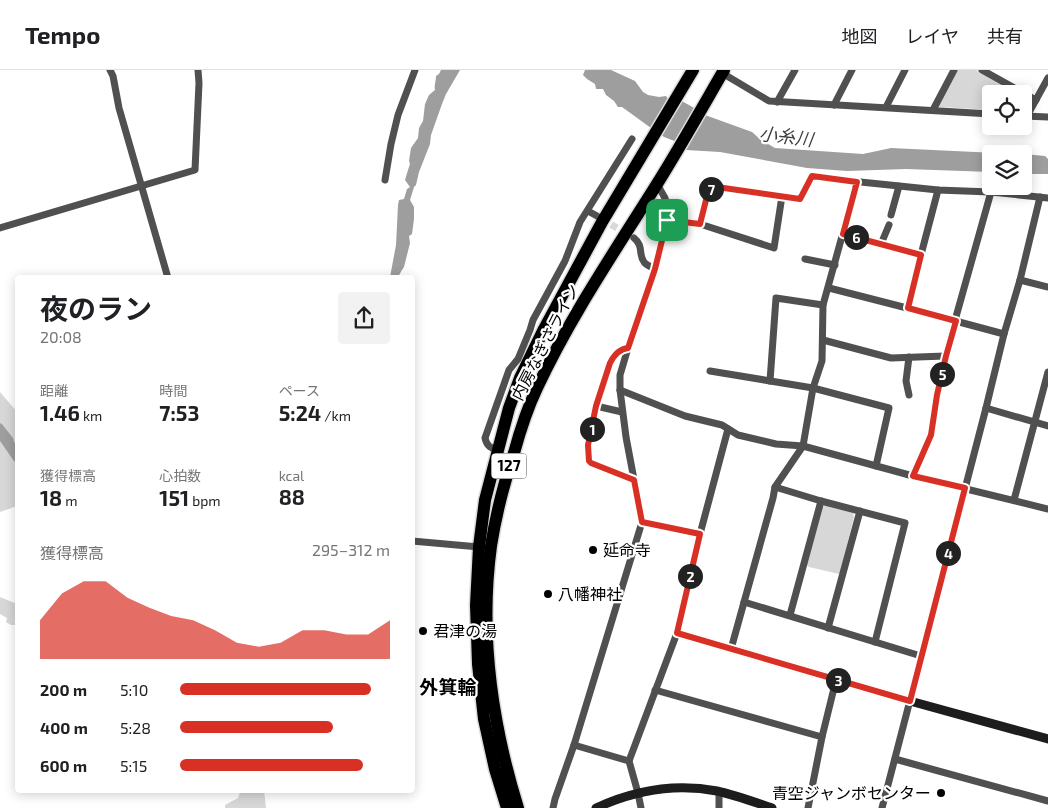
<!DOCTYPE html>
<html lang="ja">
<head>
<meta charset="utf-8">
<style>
  body { margin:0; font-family:"Exo 2","Noto Sans JP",sans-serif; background:#f2f2f2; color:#202124; height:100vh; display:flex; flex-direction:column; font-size:19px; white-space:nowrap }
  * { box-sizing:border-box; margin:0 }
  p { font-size:16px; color:#757577 }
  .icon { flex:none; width:28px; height:28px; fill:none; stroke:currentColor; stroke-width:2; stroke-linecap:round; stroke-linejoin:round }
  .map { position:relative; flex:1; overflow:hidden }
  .details { position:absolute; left:15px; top:205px; width:400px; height:518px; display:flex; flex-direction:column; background:#fff; border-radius:5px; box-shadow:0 2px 12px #0003 }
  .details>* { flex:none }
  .controls { position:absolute; left:982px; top:15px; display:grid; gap:10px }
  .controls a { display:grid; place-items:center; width:50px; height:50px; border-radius:5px; background:#fff; box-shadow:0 2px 12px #0003; font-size:25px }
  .pin { position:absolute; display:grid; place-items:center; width:42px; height:42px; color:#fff; margin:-21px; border-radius:10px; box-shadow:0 2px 8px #0006 }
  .km { position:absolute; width:25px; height:25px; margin:-12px; border-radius:50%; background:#222; color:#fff; font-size:14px; line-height:25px; text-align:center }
  .round { display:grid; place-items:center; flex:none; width:52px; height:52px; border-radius:5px; background:#f2f2f2 }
  .summary { display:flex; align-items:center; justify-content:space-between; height:85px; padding:0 25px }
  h1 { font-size:28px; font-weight:700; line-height:38px }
  .figures { display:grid; grid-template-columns:repeat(3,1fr); gap:8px; height:85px; padding:5px 25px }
  .figures div { display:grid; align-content:center }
  .figures b { font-size:21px; font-weight:700 }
  .figures small { font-size:14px; font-weight:400 }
  .figures p { font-size:14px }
  .chart { height:140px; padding:10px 25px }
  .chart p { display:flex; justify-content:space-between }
  .chart svg { width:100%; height:90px; margin-top:5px; fill:#d93025; opacity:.7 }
  ul { padding:0 25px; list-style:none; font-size:16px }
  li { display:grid; grid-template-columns:80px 60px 1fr; align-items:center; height:38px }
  li i { height:12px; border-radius:6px; background:#d93025 }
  header { display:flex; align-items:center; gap:30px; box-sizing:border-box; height:70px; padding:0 25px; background:#fff; border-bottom:1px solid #e0e0e0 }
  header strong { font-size:24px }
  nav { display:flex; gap:28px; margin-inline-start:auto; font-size:18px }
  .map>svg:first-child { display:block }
  .green { fill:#d7d7d7 }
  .water { fill:#9e9e9e }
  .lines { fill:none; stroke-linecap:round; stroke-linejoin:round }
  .street-tunnel { stroke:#d9d9d9; stroke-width:7; stroke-dasharray:7 3.5; stroke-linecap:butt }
  .highway-casing { stroke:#dbdbdb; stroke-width:15 }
  .street { stroke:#505050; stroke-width:7 }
  .secondary { stroke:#1d1d1d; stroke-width:9 }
  .highway { stroke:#000; stroke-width:12 }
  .route-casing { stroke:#fff; stroke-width:10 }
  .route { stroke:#d93025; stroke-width:6 }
  .poi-dot { fill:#000; stroke:#fff; stroke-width:2 }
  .labels { text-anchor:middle; stroke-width:4.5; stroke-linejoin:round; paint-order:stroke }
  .shield { fill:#fff; stroke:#4c4c4c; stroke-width:1 }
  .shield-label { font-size:15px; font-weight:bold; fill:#000 }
  .street-label { font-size:16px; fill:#000; stroke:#fff }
  .poi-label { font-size:16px; fill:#000; stroke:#fff; text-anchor:start }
  .water-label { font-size:18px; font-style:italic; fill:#3f3f3f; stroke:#fff }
  .quarter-label { font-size:19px; font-weight:bold; fill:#000; stroke:#fff }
</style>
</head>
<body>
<header>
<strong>Tempo</strong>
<nav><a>地図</a><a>レイヤ</a><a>共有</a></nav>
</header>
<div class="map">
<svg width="1048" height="738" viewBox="0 0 1048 738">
  <rect width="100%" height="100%" fill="#fff"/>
  <!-- green -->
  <g class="green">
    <polygon points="957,0 976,0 1021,24 991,24 991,40 940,37 938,35"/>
    <polygon points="0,322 17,342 17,375 13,372 12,368 2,354 0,353"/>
    <polygon points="0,371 13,390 18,394 17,436 0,442"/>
    <polygon points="826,435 853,443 854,447 840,503 839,504 809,497 807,495 822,437"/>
    <polygon points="0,527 17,534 17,555 11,555 6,552 7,548 0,544"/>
    <polygon points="241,720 264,720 266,738 225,738 225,735 238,728"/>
  </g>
  <!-- water -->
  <g class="water">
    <path d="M441 0H460L446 24 442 34 431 65 430 74 419 102 416 115 414 117 410 130 414 137V149L412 164 409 166 410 173 404 197 402 200 398 207H390L396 175 398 135 399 130 404 129 407 119 410 117 405 110 408 100 410 94 409 91 411 78 418 68 419 58 423 51 425 34 429 25 435 20C434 15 436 11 436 6L439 4Z"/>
    <polygon points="585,0 611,0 635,11 643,22 648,25 659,27 666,26 668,29 651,58 622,37 618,37 614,31 606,25 603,19 596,19 595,14 587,9 583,5"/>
    <polygon points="680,30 696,39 677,72 664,67 660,64"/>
    <polygon points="705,45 752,62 761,70 775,78 863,84 891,78 1017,84 991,84 991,102 906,99 847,101 807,98 720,82 686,80"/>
    <polygon points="1024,84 1045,86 1048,89 1048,104 1024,104"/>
    <polygon points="0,353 2,354 13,368 14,372 17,375 17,394 13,390 0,371"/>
  </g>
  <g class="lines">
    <!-- street-tunnel -->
    <polyline class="street-tunnel" points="602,149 627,164"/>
    <!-- highway casing -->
    <g class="highway-casing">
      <g id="highway">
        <polyline points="507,738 495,699 484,649 478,594 476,535 479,477 485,430 509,338 520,308 544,259 602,152 693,0"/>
        <path d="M518 738C492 654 479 564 491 476 496 444 504 413 514 383 520 361 527 339 537 318 570 247 615 181 657 114 680 77 702 38 724 0"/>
      </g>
    </g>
    <!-- street -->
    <g class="street">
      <polyline points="110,0 113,6 119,38 168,208"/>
      <polyline points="982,0 1036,30"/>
      <polyline points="722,3 769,31 991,44"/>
      <polyline points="777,32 795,0"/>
      <polyline points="834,35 852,0"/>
      <polyline points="886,37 905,0"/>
      <polyline points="933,40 954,0"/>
      <polyline points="1024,46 1048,47"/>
      <polyline points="1027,46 1048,8"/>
      <polyline points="385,110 391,74 398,45 415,0"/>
      <polyline points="588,141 597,146"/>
      <polyline points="891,145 899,116"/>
      <polyline points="667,150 700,154 774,178 782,126"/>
      <polyline points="700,154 708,122 712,118 717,117 799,129 812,107 938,120 991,122 1048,128"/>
      <polyline points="0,158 195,100 199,13 198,0"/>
      <polyline points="843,164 921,185"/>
      <path d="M634 168C644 176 638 184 644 192 646 195 651 197 655 199"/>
      <polyline points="881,174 889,155"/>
      <polyline points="805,189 835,195"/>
      <polyline points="1020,210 1048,217"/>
      <polyline points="829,218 907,238 1004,264"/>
      <polyline points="907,238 938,120"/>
      <polyline points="823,270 891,288 945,286"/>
      <path d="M628 278C619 279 614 285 610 293 603 315 596 336 591 359 589 370 587 380 589 391L591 393 634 410"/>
      <polyline points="710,301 813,318 889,338 876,396"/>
      <polyline points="770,311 776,228 823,235"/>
      <polyline points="620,320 685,346 722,355 738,365 776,374 803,376 913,406 1048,439"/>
      <polyline points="909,325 906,311 909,287"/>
      <polyline points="596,336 622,342"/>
      <polyline points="986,338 1048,356"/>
      <path d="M498 380C491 378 487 377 485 368L509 300 518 289 530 260 533 250 565 191 580 152 632 69"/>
      <polyline points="913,406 931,365 937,325 945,286 991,122"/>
      <polyline points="775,417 821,431 905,453 875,572"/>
      <polyline points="1014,430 1048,302"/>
      <polyline points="642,452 700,464"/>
      <polyline points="412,471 479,477"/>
      <polyline points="744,532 921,586"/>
      <polyline points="790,545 821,431"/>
      <polyline points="828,558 860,441"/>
      <polyline points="731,579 773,428 775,417 803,376 813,318 822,291 823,235 857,112"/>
      <polyline points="655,620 822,667"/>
      <polyline points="574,675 629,691"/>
      <polyline points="895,689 1048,731"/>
      <polyline points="553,738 555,729 574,675 642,452 626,367 620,320 620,305 628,278 655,199 667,150 668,140 665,128 657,114"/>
      <polyline points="641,738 638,723 629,691 677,563 700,464 728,359"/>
      <polyline points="719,738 719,722"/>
      <polyline points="808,738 822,667 836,610"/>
      <polyline points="882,738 986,338 1004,264 1020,210 1040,127"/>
    </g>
    <!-- secondary -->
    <g class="secondary">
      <polyline points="677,563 910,631 1048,669"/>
      <path d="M596 738C635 720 675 713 717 721 735 725 754 732 772 738"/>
    </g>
    <!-- highway -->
    <use href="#highway" class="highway"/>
  </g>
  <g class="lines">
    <!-- route casing -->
    <g class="route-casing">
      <path id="route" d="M812 106 857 112 843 164 921 185 908 238 956 251 946 286 937 325 931 365 913 406 965 418 910 631 677 563 700 464 642 452 634 410 591 393 589 391 588 375 596 336 610 293C614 285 619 279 628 278L655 199 667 150 700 154 708 122 712 118 717 117 800 129Z"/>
    </g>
    <!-- route -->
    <use href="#route" class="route"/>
  </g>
  <!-- markers -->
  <g class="poi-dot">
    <circle cx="593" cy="480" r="5"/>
    <circle cx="548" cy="524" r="5"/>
    <circle cx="423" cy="561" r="5"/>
    <circle cx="941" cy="723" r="5"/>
  </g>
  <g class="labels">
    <!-- shield labels -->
    <rect class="shield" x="491.5" y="383.5" width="35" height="25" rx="4"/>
    <g class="shield-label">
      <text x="509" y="401">127</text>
    </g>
    <!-- street labels -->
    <g class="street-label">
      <text transform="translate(545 272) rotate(-63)" y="6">内房なぎさライン</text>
    </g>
    <!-- poi labels -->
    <g class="poi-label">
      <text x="603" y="486">延命寺</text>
      <text x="558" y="530">八幡神社</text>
      <text x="433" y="567">君津の湯</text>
      <text x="931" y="729" text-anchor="end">青空ジャンボセンター</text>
    </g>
    <!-- water labels -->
    <g class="water-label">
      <text transform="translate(786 67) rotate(7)" y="6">小糸川</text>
    </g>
    <!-- quarter labels -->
    <g class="quarter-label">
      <text x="448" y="624">外箕輪</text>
    </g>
  </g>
</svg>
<div class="controls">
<a><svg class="icon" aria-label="locate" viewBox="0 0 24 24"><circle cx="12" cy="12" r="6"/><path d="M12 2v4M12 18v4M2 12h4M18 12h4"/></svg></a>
<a><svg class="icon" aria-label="layers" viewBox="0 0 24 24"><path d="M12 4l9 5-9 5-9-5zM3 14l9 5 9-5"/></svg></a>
</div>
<div class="pin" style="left:667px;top:150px;background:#1e9e55"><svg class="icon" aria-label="arrive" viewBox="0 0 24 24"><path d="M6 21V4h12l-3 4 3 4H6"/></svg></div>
<b class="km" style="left:592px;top:359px">1</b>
<b class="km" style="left:690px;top:506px">2</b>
<b class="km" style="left:838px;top:610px">3</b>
<b class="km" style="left:948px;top:483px">4</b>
<b class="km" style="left:942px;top:304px">5</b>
<b class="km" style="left:856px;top:167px">6</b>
<b class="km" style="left:711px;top:119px">7</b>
<section class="details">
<div class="summary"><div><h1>夜のラン</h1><p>20:08</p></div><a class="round"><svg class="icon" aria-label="share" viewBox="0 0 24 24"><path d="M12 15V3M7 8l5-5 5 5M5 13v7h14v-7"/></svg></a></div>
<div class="figures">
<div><p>距離</p><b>1.46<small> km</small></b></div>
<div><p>時間</p><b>7:53</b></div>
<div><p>ペース</p><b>5:24<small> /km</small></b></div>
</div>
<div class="figures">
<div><p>獲得標高</p><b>18<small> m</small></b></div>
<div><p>心拍数</p><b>151<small> bpm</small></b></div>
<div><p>kcal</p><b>88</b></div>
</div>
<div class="chart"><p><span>獲得標高</span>295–312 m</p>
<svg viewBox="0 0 160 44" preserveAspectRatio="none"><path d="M0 44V25L10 12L20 6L30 6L40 14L50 19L60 23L70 25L80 30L90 36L100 38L110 36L120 30L130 30L140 32L150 32L160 25V44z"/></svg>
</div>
<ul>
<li><b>200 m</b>5:10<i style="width:91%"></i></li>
<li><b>400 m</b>5:28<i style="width:73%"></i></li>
<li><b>600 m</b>5:15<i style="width:87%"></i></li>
</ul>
</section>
</div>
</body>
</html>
